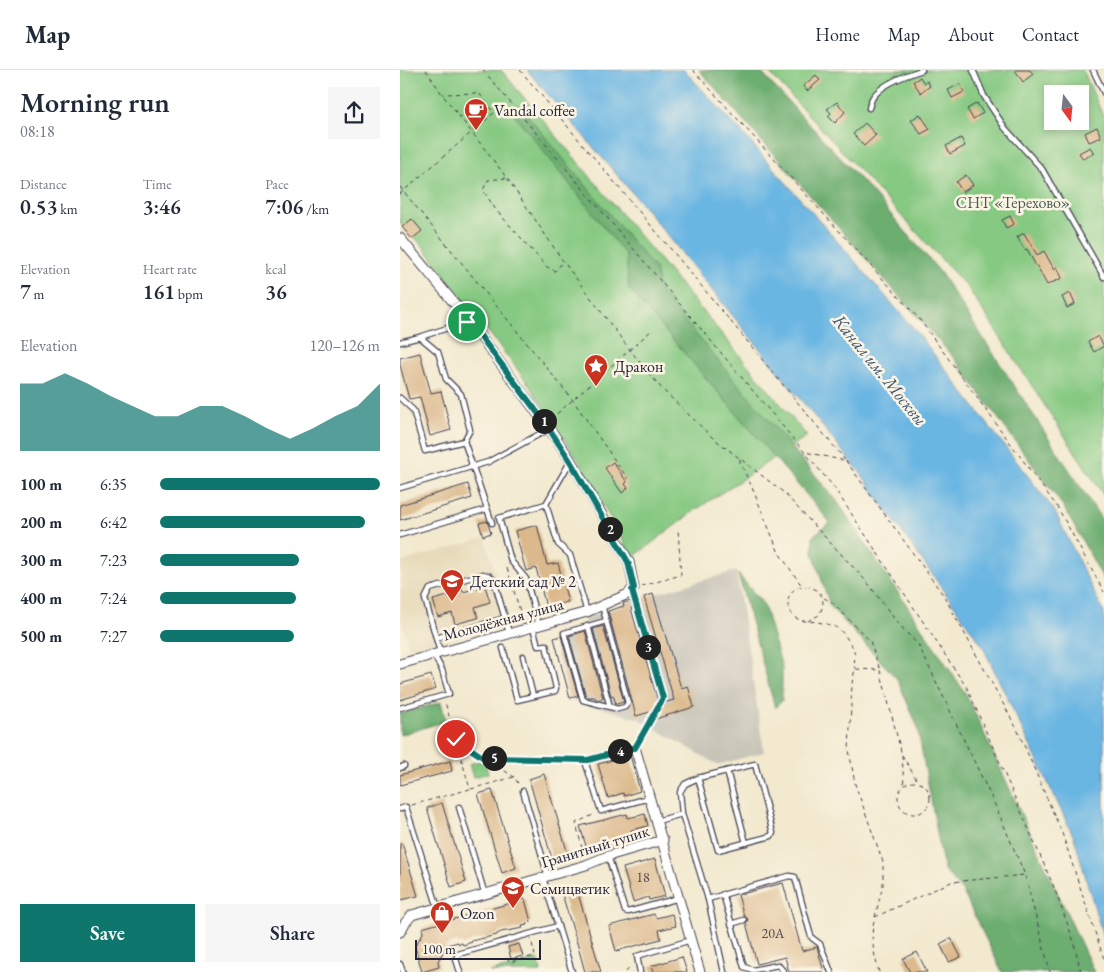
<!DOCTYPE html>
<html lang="en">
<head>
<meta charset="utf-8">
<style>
  body { margin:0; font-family:"EB Garamond",serif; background:#f6f6f7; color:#1f2937; height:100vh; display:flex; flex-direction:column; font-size:19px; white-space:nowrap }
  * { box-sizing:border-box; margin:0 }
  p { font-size:16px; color:#747a83 }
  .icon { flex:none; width:28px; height:28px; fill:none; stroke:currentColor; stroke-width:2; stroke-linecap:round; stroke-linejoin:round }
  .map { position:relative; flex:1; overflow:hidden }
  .drawer { display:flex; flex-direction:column; background:#fff; width:400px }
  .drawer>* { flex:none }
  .needle { width:32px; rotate:165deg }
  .fabs { position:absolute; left:644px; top:15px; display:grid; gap:10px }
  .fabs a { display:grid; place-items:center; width:45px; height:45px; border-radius:0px; background:#fff; box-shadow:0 2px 8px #0003; font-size:25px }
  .scale { position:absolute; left:15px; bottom:12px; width:126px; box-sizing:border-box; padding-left:5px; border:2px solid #22223b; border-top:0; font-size:14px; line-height:18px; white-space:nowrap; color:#22223b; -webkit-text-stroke:4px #fcf5e5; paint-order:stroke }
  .pin { position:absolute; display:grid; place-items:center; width:42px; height:42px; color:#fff; margin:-21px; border:2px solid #fff; border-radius:50%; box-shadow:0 1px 5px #0007 }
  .km { position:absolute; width:25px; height:25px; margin:-12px; border-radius:50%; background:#222; color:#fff; font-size:14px; line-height:25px; text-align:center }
  .round { display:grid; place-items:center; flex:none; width:52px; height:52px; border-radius:0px; background:#f6f6f7 }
  .head { display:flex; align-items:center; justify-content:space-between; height:85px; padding:0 20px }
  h1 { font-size:28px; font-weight:600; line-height:38px }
  .figures { display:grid; grid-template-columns:repeat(3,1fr); gap:8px; height:85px; padding:5px 20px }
  .figures div { display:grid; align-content:center }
  .figures b { font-size:21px; font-weight:600 }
  .figures small { font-size:14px; font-weight:400 }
  .figures p { font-size:14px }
  .chart { height:140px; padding:10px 20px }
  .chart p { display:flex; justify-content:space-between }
  .chart svg { width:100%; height:90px; margin-top:5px; fill:#0f766e; opacity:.7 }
  .button { display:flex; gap:10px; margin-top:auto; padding:10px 20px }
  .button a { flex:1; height:58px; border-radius:0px; background:#0f766e; color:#fff; font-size:20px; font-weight:600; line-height:58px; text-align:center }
  .button a+a { background:#f6f6f7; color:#1f2937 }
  ul { padding:0 20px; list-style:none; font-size:16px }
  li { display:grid; grid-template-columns:80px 60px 1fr; align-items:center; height:38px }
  li i { height:12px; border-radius:6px; background:#0f766e }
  header { display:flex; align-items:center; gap:30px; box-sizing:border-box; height:70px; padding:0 25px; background:#fff; border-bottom:1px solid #e0e1e3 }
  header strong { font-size:24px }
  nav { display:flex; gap:28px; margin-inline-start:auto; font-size:18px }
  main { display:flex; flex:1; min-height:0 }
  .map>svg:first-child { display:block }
  .built { fill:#e7daba }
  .industrial { fill:#c8c4b8 }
  .green { fill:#86c982; stroke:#54765e; fill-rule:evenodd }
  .forest { fill:#6cad70; stroke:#476856 }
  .water { fill:#6ab6e3; stroke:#466c8f }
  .building { fill:#dcb98d }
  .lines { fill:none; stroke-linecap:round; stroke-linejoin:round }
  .service-casing { stroke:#414051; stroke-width:7 }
  .minor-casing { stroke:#414051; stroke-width:11 }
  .path { stroke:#414051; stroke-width:1; stroke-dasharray:4 4; stroke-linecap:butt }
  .service { stroke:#fff; stroke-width:4.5 }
  .minor { stroke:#fff; stroke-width:9 }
  .route-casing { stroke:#fff; stroke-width:10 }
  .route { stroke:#0f766e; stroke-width:6 }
  .labels { text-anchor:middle; stroke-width:5; stroke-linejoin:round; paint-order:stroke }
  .number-label { font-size:14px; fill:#504850 }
  .poi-label { font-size:16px; fill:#22223b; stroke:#fcf5e5; text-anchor:start }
  .park-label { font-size:16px; fill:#455c54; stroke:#fcf5e5 }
  .street-label { font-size:16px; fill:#22223b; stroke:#fcf5e5 }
  .water-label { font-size:18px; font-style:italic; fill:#3b5676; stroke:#fcf5e5 }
</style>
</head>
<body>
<header>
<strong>Map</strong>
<nav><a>Home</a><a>Map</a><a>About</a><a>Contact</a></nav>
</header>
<main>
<section class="drawer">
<div class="head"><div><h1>Morning run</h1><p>08:18</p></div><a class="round"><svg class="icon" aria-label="share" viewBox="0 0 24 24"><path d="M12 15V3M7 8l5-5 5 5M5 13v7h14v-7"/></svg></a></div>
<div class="figures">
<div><p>Distance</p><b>0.53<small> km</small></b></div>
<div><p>Time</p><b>3:46</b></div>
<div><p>Pace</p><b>7:06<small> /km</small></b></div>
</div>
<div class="figures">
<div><p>Elevation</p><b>7<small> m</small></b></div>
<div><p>Heart rate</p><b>161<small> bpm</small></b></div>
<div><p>kcal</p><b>36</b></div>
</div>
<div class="chart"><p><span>Elevation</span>120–126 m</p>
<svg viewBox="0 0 160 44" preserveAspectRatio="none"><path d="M0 44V11L10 11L20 6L30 11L40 17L50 22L60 27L70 27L80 22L90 22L100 27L110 33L120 38L130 33L140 27L150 22L160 11V44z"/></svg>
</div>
<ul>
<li><b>100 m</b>6:35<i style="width:100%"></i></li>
<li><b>200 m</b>6:42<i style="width:93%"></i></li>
<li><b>300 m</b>7:23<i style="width:63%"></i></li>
<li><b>400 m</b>7:24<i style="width:62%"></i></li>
<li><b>500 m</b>7:27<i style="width:61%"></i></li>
</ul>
<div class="button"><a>Save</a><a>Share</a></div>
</section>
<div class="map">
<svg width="704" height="902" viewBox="0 0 704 902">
  <rect width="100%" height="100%" fill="#fcf5e5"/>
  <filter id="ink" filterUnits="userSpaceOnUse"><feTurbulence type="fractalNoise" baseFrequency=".02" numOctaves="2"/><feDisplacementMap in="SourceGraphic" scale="10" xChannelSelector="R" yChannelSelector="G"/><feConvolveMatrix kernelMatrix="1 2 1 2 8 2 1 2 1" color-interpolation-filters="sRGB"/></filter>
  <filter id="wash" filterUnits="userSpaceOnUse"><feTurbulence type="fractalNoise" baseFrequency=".0096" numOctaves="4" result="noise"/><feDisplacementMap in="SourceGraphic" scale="20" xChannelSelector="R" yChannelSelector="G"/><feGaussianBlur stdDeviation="1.12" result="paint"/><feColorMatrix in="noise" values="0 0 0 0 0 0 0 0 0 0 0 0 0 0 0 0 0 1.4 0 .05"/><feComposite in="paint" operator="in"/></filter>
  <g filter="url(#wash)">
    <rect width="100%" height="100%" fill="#f2e9cf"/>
    <!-- built -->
    <polygon class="built" points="85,468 110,553 10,582 0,545 0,519 3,518 0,509 1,492"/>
    <!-- industrial -->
    <polygon class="industrial" points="336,501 364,682 318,695 239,649 169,629 152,565 186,556 184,548 223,536 223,533"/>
    <!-- green -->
    <g class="green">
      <polygon points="0,0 101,0 407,366 294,441 232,488 179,391 127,312 22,175 0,153"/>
      <path d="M367 0H683L704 48V426L568 218ZM652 24H680V51H652Z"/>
      <polygon points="84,690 88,703 73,707 69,694"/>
      <polygon points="138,889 141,902 90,902"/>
    </g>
    <!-- forest -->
    <g class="forest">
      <polygon points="299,0 359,0 471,121 540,202 704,453 704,510 663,436 553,287"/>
      <polygon points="122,39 255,199 260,222 437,431 566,624 694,902 602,902 563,822 544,800 517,655 497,609 430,536 413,483 413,466 430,452 229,219 226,185 114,44"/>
      <polygon points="338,504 364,535 382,597 382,631 375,638"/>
      <polygon points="41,632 46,651 0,665 0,644"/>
    </g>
    <!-- water -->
    <polygon class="water" points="127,0 284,0 345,66 515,260 654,440 704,543 704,870 674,767 582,575 462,405 247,140"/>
    <g id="blocks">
      <!-- building -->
      <g class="building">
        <polygon points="615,0 630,0 633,4 623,12"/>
        <polygon points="416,5 420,10 407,21 403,16"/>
        <polygon points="520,7 524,13 527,11 530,16 521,23 513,12"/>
        <polygon points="560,14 564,22 552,28 548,20"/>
        <polygon points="437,32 445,42 435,53 428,46 431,43 427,39"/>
        <polygon points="577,33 583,43 573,49 567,39"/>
        <polygon points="520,44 530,59 521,64 511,50"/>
        <polygon points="465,53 476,65 464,76 453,64"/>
        <polygon points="697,57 701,67 689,72 685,63"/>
        <polygon points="561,68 565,76 550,84 546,76"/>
        <polygon points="690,77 694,83 683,89 679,83"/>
        <polygon points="566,105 573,115 563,122 556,112"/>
        <polygon points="610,146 614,154 606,158 602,150"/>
        <polygon points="12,149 22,161 12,169 2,157"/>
        <polygon points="624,163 637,185 644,181 654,199 657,197 662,208 647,215 637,196 636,196 627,179 625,180 617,167"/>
        <polygon points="670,223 675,234 667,238 662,227"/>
        <polygon points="698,266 704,276 694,282 688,272"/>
        <polygon points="20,283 31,323 41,321 51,360 30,366 20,327 9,329 0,295 0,288"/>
        <polygon points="213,392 227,412 225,414 228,418 222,423 205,398"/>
        <polygon points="68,414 72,428 0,450 0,435"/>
        <polygon points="87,451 91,463 83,466 79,453"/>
        <polygon points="137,455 147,495 158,493 168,532 146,537 136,498 126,501 115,461"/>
        <polygon points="85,516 90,532 75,537 78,548 55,554 52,543 38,547 33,530 55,524 53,521 62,518 63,522"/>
        <polygon points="253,524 281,618 288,616 294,637 252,650 250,642 236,646 208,541 224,536 223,533 231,531 233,538 231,538 259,634 274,630 244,527"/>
        <polygon points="203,556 224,632 216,634 213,625 211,626 193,559"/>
        <polygon points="185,561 203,628 198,630 194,627 186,627 169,566"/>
        <polygon points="161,566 178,626 170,628 154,568"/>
        <polygon points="31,605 36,619 0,630 0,614"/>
        <polygon points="230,685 240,721 224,726 223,723 208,728 198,694"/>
        <polygon points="50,691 52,701 0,715 0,705"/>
        <polygon points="144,704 168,784 152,789 129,709"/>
        <polygon points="92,720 116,798 102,803 78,724"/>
        <polygon points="42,733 66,812 51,817 27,738"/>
        <polygon points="227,744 228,748 245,744 248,756 231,760 234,771 188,783 180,756"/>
        <polygon points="2,773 18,826 1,830 0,826 0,774"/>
        <polygon points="255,789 265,826 249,830 248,827 233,832 223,798"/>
        <polygon points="383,813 402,881 417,877 424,902 389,902 385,887 357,894 346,853 348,849 344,846 338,825"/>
        <polygon points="177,820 201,902 185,902 177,873 162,824"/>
        <polygon points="125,829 131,852 126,853 127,855 122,856 123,858 101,862 97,864 97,865 71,871 72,872 63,875 62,873 59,874 58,872 47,875 38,891 39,897 22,902 15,876 23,863 22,858"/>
        <polygon points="254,844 256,848 272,844 276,856 259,860 261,869 216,881 209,856"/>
        <polygon points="551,868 561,887 549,892 540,874"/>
        <polygon points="119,874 123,886 111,889 108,877"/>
        <polygon points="517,882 527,902 510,902 503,889"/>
        <polygon points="282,887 287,902 253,902 251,896"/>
      </g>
    </g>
  </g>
  <g filter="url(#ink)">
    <use href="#blocks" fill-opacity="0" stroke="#414051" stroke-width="1"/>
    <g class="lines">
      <!-- service casing -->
      <g class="service-casing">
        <g id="service">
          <polyline points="573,0 584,26 605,58 642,99 704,207"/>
          <polyline points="693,0 704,23"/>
          <path d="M469 38C470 35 471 30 473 27 483 13 506 5 522 0"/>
          <polyline points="20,267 69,251"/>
          <polyline points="0,272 20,267 38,282 46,309 61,324 70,360 64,371 92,453"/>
          <polyline points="0,328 13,340 25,381 64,371"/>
          <polyline points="0,418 88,392 149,359"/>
          <polyline points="146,434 170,392"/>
          <polyline points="0,465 87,439"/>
          <polyline points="232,521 263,627"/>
          <polyline points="202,535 228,633 225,637 218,639 183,630 164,563 206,551"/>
          <polyline points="139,556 126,509 111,491 99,448 146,434 158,474 170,485 187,542"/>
          <polyline points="188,556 210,637"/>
          <polyline points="36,568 105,548"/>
          <polyline points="103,578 117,630 155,621 156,618 146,575 138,576 133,557"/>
          <polyline points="40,582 25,529 30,519 83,504 90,506 94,510 109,563"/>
          <polyline points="123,586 133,626"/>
          <polyline points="0,638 49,624 42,600 34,585"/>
          <polyline points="236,681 232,678 188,690 186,694 201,741 249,728"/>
          <polyline points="0,698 4,696"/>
          <polyline points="327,701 346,773"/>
          <polyline points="298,708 318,780 371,766 373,763 355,694 298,708 285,714 280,722 282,744 308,829 324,902"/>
          <polyline points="123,721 148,806"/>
          <polyline points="59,737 85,825"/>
          <polyline points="0,739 6,737 38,838"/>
          <polyline points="257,751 282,744"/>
          <polyline points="208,786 225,841 228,842 279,828"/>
          <polyline points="143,808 172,902"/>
          <polyline points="323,824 344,897 353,900 378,895 384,902"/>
          <polyline points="308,829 389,806 395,807 410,863 412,868 420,874 431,902"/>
          <polyline points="331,854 344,850"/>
          <polyline points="0,894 3,902"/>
          <polyline points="60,902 56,889 58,884 158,856"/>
          <polyline points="240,902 237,886 291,870"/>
        </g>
      </g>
      <!-- minor casing -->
      <g class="minor-casing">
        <g id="minor">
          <polyline points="0,168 69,251 155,367 171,391 229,492 234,518 228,524 187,542 0,594"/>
          <polyline points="236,681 300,902"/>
          <polyline points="0,862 5,853 12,845 148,806 186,795 208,786 263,770"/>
        </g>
      </g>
      <!-- path -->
      <g class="path">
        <polyline points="26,0 42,24 107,108 163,191 230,280 262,319 312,367 383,422 467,512 496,551 519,576 596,737 625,805 650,902"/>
        <polyline points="83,0 433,416 567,618 653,815 673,869 681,902"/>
        <polyline points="120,0 275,184 446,391 405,382"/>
        <polyline points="293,0 520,250 658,438 704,522"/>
        <polyline points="106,108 88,110 83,120 96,140 147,197 155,201 163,192"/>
        <polyline points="0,117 172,329 228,409"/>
        <polyline points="0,124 94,43 79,23 43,24"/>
        <polyline points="151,349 252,260"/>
        <polyline points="340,389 340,393 351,415 379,483 402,516"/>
        <polyline points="446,391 544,526 617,659 662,763 704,889"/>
        <polyline points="107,498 123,551"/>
        <polyline points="242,516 281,505 278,459"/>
        <polyline points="424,528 432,532 470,571 480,600"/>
        <path d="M408 551 419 545C437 514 387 505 388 534 388 541 392 547 398 549 404 552 411 551 417 552 433 555 439 556 448 570 450 573 453 577 454 580 455 586 454 593 455 599"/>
        <polyline points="58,670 114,707"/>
        <polyline points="237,673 260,633"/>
        <polyline points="502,685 518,712"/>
        <polyline points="84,687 180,689"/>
        <circle cx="514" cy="728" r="16"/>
        <polyline points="71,719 114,707 120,716"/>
        <polyline points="12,735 70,719 45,632"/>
        <polyline points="184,786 176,753 195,744"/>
        <polyline points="475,847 483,815 483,792 455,714 449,680 452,613 455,599 480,600 502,685 504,716"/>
        <polyline points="106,888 110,892 135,886 131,869"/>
        <polyline points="226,902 231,896"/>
        <path d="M479 902C474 883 469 867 475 847L551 812 625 805"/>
      </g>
      <!-- service -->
      <use href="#service" class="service"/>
      <!-- minor -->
      <use href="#minor" class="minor"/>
    </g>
  </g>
  <g class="lines" filter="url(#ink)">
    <!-- route casing -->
    <g class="route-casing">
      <polyline id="route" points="56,669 84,688 188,690 232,678 235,678 263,628 232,520 234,518 228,492 170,391 146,354 69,251 67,252"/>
    </g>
    <!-- route -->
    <use href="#route" class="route"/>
  </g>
  <!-- icons -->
  <defs>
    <g id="cafe-pin" transform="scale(1.25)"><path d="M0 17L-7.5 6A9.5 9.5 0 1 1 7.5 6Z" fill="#c8321e" stroke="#fcf5e5"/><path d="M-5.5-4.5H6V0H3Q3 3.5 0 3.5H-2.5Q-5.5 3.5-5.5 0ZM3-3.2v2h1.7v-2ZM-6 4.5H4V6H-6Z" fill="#fff"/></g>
    <g id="sight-pin" transform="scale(1.25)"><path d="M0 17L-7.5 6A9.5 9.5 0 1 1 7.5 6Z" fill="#c8321e" stroke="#fcf5e5"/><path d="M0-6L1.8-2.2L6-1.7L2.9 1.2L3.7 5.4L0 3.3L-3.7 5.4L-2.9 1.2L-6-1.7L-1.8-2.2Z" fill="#fff"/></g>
    <g id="school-pin" transform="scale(1.25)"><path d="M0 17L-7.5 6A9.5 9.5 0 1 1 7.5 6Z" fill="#c8321e" stroke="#fcf5e5"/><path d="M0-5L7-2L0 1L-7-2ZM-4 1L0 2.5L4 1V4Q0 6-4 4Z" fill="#fff"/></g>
    <g id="shop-pin" transform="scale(1.25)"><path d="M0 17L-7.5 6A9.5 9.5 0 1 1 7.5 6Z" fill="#c8321e" stroke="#fcf5e5"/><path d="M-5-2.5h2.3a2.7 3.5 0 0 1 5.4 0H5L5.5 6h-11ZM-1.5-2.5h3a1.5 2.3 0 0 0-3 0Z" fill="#fff"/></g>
  </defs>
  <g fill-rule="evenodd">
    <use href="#cafe-pin" x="76" y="40"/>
    <use href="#sight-pin" x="196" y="296"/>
    <use href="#school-pin" x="52" y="511"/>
    <use href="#school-pin" x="113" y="818"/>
    <use href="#shop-pin" x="42" y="843"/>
  </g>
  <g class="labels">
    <!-- number labels -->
    <g class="number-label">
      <text x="243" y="812">18</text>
      <text x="373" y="868">20А</text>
    </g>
    <!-- poi labels -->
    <g class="poi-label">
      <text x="94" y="46">Vandal coffee</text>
      <text x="214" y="302">Дракон</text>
      <text x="70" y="517">Детский сад № 2</text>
      <text x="130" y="824">Семицветик</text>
      <text x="60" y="849">Ozon</text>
    </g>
    <!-- park labels -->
    <g class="park-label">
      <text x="613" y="138">СНТ «Терехово»</text>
    </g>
    <!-- street labels -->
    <g class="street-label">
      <text transform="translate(103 549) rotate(-15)" y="6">Молодёжная улица</text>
      <text transform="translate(195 776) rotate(-17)" y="6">Гранитный тупик</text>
    </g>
    <!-- water labels -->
    <g class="water-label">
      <text transform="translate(480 300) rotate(51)" y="6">Канал им. Москвы</text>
    </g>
  </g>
</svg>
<div class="fabs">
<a><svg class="needle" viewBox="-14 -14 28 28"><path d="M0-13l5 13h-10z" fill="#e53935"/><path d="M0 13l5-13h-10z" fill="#747a83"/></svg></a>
</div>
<div class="scale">100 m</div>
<div class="pin" style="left:67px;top:252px;background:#1e9e55"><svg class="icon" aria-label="arrive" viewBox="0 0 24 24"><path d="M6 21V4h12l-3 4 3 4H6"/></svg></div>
<div class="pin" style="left:56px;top:669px;background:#d93025"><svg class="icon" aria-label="check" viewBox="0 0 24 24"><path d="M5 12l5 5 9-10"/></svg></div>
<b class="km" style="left:144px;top:351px">1</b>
<b class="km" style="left:210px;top:459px">2</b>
<b class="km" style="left:248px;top:577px">3</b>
<b class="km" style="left:220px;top:681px">4</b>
<b class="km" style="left:94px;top:688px">5</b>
</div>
</main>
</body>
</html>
